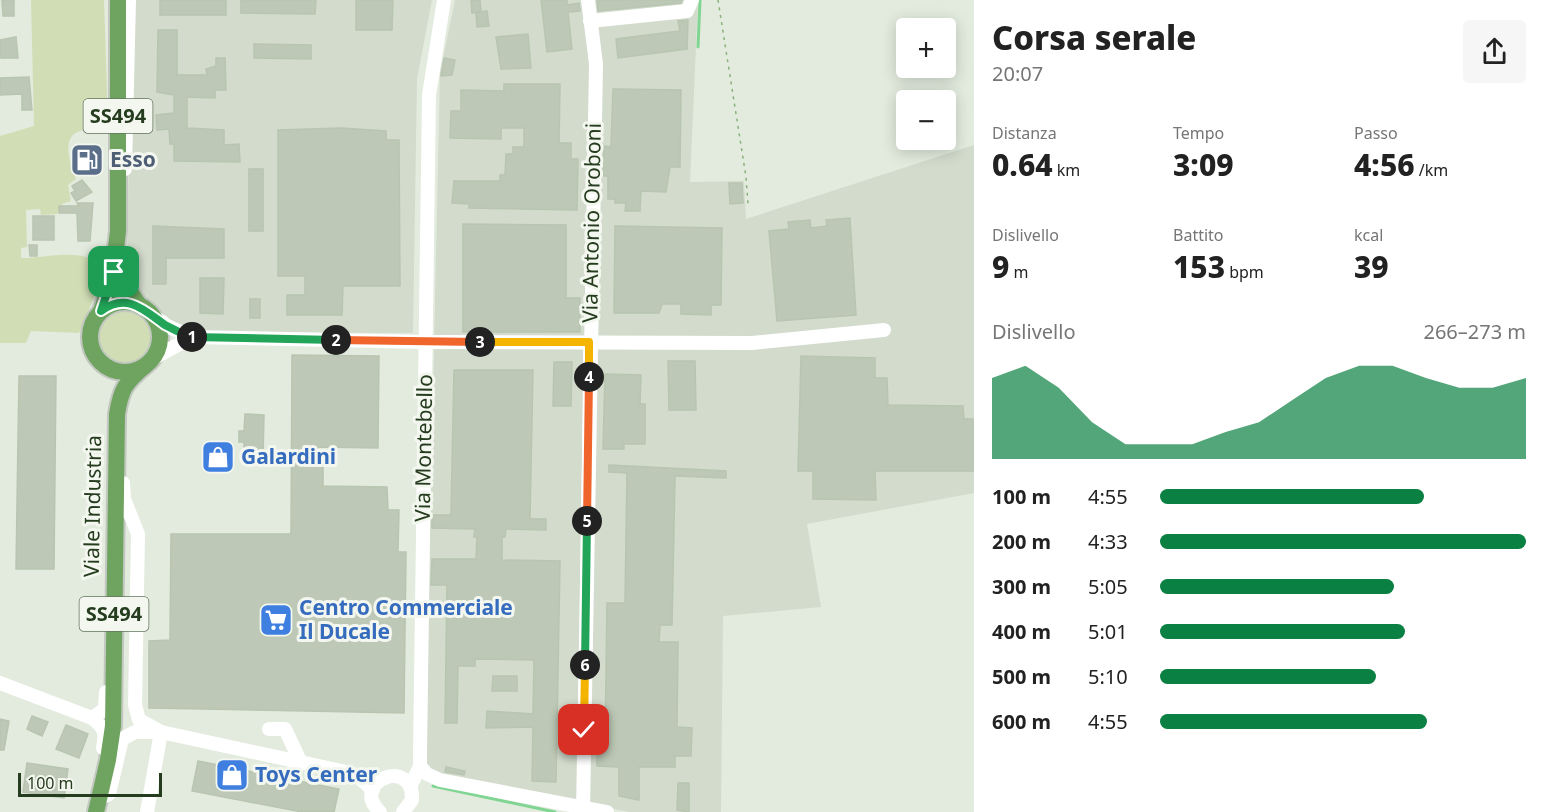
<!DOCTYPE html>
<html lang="it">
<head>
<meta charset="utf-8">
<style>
  body { margin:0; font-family:"Noto Sans",sans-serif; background:#f6f6f6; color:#222; height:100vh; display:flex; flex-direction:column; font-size:22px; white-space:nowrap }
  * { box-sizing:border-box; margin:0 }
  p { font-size:20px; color:#767676 }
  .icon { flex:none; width:33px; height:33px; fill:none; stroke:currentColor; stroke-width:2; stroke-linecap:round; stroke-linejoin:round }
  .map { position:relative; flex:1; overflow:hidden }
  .drawer { display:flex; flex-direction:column; background:#fff; width:570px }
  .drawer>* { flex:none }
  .fabs { position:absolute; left:896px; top:18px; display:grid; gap:12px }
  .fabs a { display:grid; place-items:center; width:60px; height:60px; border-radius:6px; background:#fff; box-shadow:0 3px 15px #0003; font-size:30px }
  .scale { position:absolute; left:18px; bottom:15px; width:144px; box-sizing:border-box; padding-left:6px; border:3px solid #253c1e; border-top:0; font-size:16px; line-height:21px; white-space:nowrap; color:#253c1e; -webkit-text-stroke:4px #f3f7ef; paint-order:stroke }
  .pin { position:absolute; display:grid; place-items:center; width:51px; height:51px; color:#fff; margin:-26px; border-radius:12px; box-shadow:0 3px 9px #0006 }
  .km { position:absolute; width:30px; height:30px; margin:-15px; border-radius:50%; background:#222; color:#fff; font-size:16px; line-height:30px; text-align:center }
  .round { display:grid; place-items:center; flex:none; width:63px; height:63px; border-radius:6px; background:#f6f6f6 }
  .summary { display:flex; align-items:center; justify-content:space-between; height:102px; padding:0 18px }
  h1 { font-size:33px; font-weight:800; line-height:45px }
  .stats { display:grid; grid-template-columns:repeat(3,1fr); gap:9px; height:102px; padding:6px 18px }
  .stats div { display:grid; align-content:center }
  .stats b { font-size:30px; font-weight:800 }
  .stats small { font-size:16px; font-weight:400 }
  .stats p { font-size:16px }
  .chart { height:168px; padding:12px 18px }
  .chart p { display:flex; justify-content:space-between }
  .chart svg { width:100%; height:108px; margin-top:6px; fill:#0b8043; opacity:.7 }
  ul { padding:0 18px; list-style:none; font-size:20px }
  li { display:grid; grid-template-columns:96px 72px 1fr; align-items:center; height:45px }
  li i { height:15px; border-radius:8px; background:#0b8043 }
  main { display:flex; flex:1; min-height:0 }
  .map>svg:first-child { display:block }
  .built { fill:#d2dbcc }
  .green { fill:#d1deb5 }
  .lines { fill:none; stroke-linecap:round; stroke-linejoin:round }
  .stream { stroke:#81d592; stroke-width:3 }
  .building { fill:#bdc9b6; stroke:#b8c5b0; stroke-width:1.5 }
  .major-casing { stroke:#c2c8c0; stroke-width:20 }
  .path { stroke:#8ab17c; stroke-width:1.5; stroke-dasharray:3 4.5; stroke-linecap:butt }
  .minor { stroke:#fff; stroke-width:14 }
  .major { stroke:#6ea45f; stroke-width:16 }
  .split-1-casing { stroke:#fff; stroke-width:12 }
  .split-2-casing { stroke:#fff; stroke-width:12 }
  .split-3-casing { stroke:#fff; stroke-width:12 }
  .split-4-casing { stroke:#fff; stroke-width:12 }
  .split-5-casing { stroke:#fff; stroke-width:12 }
  .split-6-casing { stroke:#fff; stroke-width:12 }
  .split-7-casing { stroke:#fff; stroke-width:12 }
  .split-1 { stroke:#22a559; stroke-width:8 }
  .split-2 { stroke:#22a559; stroke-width:8 }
  .split-3 { stroke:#f0652b; stroke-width:8 }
  .split-4 { stroke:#f5b400; stroke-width:8 }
  .split-5 { stroke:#f0652b; stroke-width:8 }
  .split-6 { stroke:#22a559; stroke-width:8 }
  .split-7 { stroke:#f5b400; stroke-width:8 }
  .labels { text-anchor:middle; stroke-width:6; stroke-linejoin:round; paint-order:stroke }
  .shield { fill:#f3f7ef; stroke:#63745d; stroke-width:1.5 }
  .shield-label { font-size:20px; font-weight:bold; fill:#253c1e }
  .service-label { font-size:21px; font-weight:bold; fill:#4e5e75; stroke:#f3f7ef; text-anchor:start }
  .street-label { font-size:21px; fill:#253c1e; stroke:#f3f7ef }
  .shop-label { font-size:21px; font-weight:bold; fill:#366cbe; stroke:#f3f7ef; text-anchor:start }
</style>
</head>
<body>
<main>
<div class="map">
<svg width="974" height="812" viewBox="0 0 974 812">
  <rect width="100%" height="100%" fill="#e3ebde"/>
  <!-- built -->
  <g class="built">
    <polygon points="131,0 432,0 417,79 413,333 186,332 138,293 127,272"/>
    <polygon points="455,0 698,0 690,182 744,181 746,219 974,145 974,493 807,524 821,607 723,616 721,812 629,812 437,774 429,770 425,760 440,73"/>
  </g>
  <!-- green -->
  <g class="green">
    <path d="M31 0H104L108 121 104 128C96 131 88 129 80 131 59 138 72 166 76 179L68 185 71 201 62 204 57 214 41 215 40 209 26 210 27 247 21 248V258C44 259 94 243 104 274L79 333 31 331 26 343H0V136L34 126Z"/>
    <circle cx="125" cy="336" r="28"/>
  </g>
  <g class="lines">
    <!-- stream -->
    <g class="stream">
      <polyline points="698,47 700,0"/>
      <polyline points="433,786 555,812"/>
    </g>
  </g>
  <!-- building -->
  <g class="building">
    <polygon points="2,0 14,0 14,16 3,16"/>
    <rect x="160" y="0" width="66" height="15"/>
    <polygon points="241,0 316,0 315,14 241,13"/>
    <polygon points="356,0 393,0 392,30 356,30"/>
    <polygon points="480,0 481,11 472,13 471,1"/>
    <polygon points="541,0 567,0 567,5 579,3 580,11 568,12 572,49 547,52"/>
    <polygon points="597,0 682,0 681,3 598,11"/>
    <polygon points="487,11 489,26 477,27 476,13"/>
    <polygon points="688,20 687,49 618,58 616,39 680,31 678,21"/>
    <polygon points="158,30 177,30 177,75 207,75 206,69 216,66 216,58 225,58 226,90 215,90 215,98 187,97 187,128 224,130 224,145 239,144 240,162 174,161 174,144 170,144 169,129 157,130 156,115 174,113 174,95 157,92"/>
    <polygon points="528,34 531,68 501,69 496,37"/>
    <polygon points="16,37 18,58 1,58 0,40"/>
    <polygon points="254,44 311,45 311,59 254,58"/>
    <polygon points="444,58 455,60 452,75 441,76"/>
    <polygon points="29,77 32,110 22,110 22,94 0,95 0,78"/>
    <polygon points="504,84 560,84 559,143 571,143 571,159 578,159 577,210 469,208 469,204 452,203 454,181 500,181 500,175 505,175 506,154 513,154 513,147 524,147 524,128 501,128 501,139 450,138 451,111 461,111 461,90 504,91"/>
    <polygon points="613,89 681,90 680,167 670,167 666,192 641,191 640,211 625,211 626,203 615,203 615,199 608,199 608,176 603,176 604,146 611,147"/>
    <polygon points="341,128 386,131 386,140 399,140 400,286 343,286 342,315 287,315 287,295 305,295 305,276 278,276 278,130"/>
    <rect x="249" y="169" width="14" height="62"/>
    <polygon points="82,180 92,192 76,201 71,193 75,191 72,186"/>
    <polygon points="729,183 742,183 743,203 730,204"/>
    <polygon points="77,203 93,203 90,241 78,241 77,213 59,213 59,206 79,206"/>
    <rect x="33" y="216" width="21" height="24"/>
    <polygon points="850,218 856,315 777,321 769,231 789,229 788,222 810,220 811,228 827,226 826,220"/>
    <polygon points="463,224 566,225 566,298 580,298 580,332 463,332"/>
    <polygon points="153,226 224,229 224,258 166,258 166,284 153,284"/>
    <polygon points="615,226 722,228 721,305 711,305 711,315 681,314 681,304 662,304 659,313 614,313"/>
    <polygon points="29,245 37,245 37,256 30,256"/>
    <polygon points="200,278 224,278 223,314 200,313"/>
    <rect x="250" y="299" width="10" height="19"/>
    <polygon points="292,355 379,356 378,448 317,447 317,462 323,463 323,486 387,487 388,510 399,510 398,552 406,552 404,713 149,708 149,641 170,640 171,534 291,534"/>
    <polygon points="801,356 875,358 875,378 887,378 888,405 963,406 964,419 974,419 974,471 875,471 876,500 813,499 813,471 798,471"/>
    <polygon points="668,361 695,361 696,410 669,410"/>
    <polygon points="554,362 572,362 571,406 553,406"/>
    <polygon points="454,370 533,370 530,519 546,519 546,530 506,529 505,537 502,537 502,560 560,561 556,782 532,781 533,727 486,728 487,711 533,714 534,660 475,659 475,666 458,666 457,723 445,723 447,585 431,585 432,559 476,559 477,537 474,537 475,529 432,528 432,515 451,515"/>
    <polygon points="605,374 641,375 640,404 645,404 645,444 624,444 624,449 603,449"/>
    <polygon points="19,376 56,376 54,569 16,569"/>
    <polygon points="245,414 264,415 263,459 244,459 244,442 239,442 239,431 244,431"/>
    <polygon points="609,465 726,471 726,478 675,476 672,625 660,625 659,642 678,642 677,727 692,728 691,756 675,756 675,767 639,767 639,800 619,796 619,767 597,766 597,744 605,745 607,603 625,603 627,473 609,472"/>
    <polygon points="493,676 517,676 517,691 492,691"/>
    <polygon points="32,716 48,722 42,736 27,729"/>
    <polygon points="0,719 9,721 4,750 0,750"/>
    <polygon points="66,725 88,734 79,758 56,749"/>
    <polygon points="198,761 339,789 334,812 302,812 192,791"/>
    <polygon points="27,763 68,769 64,798 23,792"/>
    <polygon points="446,767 465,771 464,775 445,772"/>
    <polygon points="678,783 689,783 689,812 677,810"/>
  </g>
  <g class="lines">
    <!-- major casing -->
    <g class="major-casing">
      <g id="major">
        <polyline points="121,256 126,286 140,306"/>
        <circle cx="125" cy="337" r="35"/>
        <polyline points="101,311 112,282 118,231 118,0"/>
        <path d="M96 812 108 760 113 726 117 414C121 389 125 383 145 366"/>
      </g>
    </g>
    <!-- path -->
    <polyline class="path" points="718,0 746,177 748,204"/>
    <!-- minor -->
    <g class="minor">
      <polyline points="590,21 687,11 692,0"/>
      <polyline points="125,169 129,0"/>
      <polyline points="150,313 167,326 192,337 425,342 752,343 884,330"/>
      <polyline points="152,359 192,337"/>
      <polyline points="123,483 124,499 138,534 135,705 139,720 161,732"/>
      <path d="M0 683 92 718C105 728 106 733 103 748"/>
      <polyline points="92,718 105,709 106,692"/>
      <polyline points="269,729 285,729 301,763"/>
      <polyline points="420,766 427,774 440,780 607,812"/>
      <polyline points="410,787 420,766 420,755 429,95 444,0"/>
      <polyline points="100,798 109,794 122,739 135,732 161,732 346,772 360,778 373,790"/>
      <polyline points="147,812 161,732"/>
      <path d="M380 812C348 782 414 755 412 800L403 812"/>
      <polyline points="583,812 596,64 588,0"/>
    </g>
    <!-- major -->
    <use href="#major" class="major"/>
  </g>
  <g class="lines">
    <!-- split-1 casing -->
    <g class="split-1-casing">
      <path id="split-1" d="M114 272 101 311C127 292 144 310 165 325 174 330 183 334 192 337"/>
    </g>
    <!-- split-2 casing -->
    <g class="split-2-casing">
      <polyline id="split-2" points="192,337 336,340"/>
    </g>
    <!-- split-3 casing -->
    <g class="split-3-casing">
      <polyline id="split-3" points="336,340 480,342"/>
    </g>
    <!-- split-4 casing -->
    <g class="split-4-casing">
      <polyline id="split-4" points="480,342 589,342 589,377"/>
    </g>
    <!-- split-5 casing -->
    <g class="split-5-casing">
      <polyline id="split-5" points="587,521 589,377"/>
    </g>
    <!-- split-6 casing -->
    <g class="split-6-casing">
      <polyline id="split-6" points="585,665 587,521"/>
    </g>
    <!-- split-7 casing -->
    <g class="split-7-casing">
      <polyline id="split-7" points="584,730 585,665"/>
    </g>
    <!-- split-1 -->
    <use href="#split-1" class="split-1"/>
    <!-- split-2 -->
    <use href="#split-2" class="split-2"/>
    <!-- split-3 -->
    <use href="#split-3" class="split-3"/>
    <!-- split-4 -->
    <use href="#split-4" class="split-4"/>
    <!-- split-5 -->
    <use href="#split-5" class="split-5"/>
    <!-- split-6 -->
    <use href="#split-6" class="split-6"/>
    <!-- split-7 -->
    <use href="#split-7" class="split-7"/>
  </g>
  <!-- icons -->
  <defs>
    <g id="fuel-square" transform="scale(1.725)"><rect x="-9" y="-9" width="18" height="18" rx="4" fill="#5c6f8a" stroke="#f3f7ef"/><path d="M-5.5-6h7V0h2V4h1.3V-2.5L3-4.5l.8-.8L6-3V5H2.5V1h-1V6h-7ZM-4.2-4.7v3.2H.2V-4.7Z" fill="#fff"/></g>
    <g id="shop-square" transform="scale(1.725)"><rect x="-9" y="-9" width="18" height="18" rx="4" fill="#3f7fe0" stroke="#f3f7ef"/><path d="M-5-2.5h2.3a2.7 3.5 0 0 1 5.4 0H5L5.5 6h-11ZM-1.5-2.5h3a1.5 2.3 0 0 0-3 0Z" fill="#fff"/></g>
    <g id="supermarket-square" transform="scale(1.725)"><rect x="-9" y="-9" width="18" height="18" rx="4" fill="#3f7fe0" stroke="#f3f7ef"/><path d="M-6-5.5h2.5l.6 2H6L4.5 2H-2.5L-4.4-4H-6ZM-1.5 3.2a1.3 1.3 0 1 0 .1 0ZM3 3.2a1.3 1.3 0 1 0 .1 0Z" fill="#fff"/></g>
  </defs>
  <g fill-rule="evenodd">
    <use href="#fuel-square" x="87" y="160"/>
    <use href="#shop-square" x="218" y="457"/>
    <use href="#supermarket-square" x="276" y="620"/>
    <use href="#shop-square" x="232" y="775"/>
  </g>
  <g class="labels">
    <!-- shield labels -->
    <g class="shield">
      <rect x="83.5" y="99" width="69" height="34" rx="4.5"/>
      <rect x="79.5" y="597" width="69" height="34" rx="4.5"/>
    </g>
    <g class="shield-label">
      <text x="118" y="123">SS494</text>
      <text x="114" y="621">SS494</text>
    </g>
    <!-- service labels -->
    <g class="service-label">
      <text x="110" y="167">Esso</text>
    </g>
    <!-- street labels -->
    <g class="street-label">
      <text transform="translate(592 223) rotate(-89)" y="7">Via Antonio Oroboni</text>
      <text transform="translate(424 448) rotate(-89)" y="7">Via Montebello</text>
      <text transform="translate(93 506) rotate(-89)" y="7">Viale Industria</text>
    </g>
    <!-- shop labels -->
    <g class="shop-label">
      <text x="241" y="464">Galardini</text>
      <text x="299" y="615">Centro Commerciale<tspan x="299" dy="24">Il Ducale</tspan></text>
      <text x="255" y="782">Toys Center</text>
    </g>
  </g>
</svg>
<div class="fabs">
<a>+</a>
<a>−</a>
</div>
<div class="scale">100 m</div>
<div class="pin" style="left:114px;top:272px;background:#1e9e55"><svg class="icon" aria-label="arrive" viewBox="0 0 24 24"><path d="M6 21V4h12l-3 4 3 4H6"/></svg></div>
<div class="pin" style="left:584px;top:730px;background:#d93025"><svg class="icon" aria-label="check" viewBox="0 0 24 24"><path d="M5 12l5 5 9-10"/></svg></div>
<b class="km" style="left:192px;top:337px">1</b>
<b class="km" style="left:336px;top:340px">2</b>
<b class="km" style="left:480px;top:342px">3</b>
<b class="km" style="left:589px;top:377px">4</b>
<b class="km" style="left:587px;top:521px">5</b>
<b class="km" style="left:585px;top:665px">6</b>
</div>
<section class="drawer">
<div class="summary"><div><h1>Corsa serale</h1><p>20:07</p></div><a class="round"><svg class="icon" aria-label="share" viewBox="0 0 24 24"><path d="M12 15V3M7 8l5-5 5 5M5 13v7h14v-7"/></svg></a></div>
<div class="stats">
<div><p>Distanza</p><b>0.64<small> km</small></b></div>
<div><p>Tempo</p><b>3:09</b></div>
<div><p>Passo</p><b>4:56<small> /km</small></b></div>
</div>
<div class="stats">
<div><p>Dislivello</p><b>9<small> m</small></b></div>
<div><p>Battito</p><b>153<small> bpm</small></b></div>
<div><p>kcal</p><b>39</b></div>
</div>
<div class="chart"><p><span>Dislivello</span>266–273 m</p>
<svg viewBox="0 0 160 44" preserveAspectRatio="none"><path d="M0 44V11L10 6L20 15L30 29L40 38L50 38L60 38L70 33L80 29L90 20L100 11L110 6L120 6L130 11L140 15L150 15L160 11V44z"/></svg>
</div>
<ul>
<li><b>100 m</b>4:55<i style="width:72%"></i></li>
<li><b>200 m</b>4:33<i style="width:100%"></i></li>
<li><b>300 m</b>5:05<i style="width:64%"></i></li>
<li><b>400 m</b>5:01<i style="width:67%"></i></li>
<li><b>500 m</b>5:10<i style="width:59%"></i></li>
<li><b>600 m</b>4:55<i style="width:73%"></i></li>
</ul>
</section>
</main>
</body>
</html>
